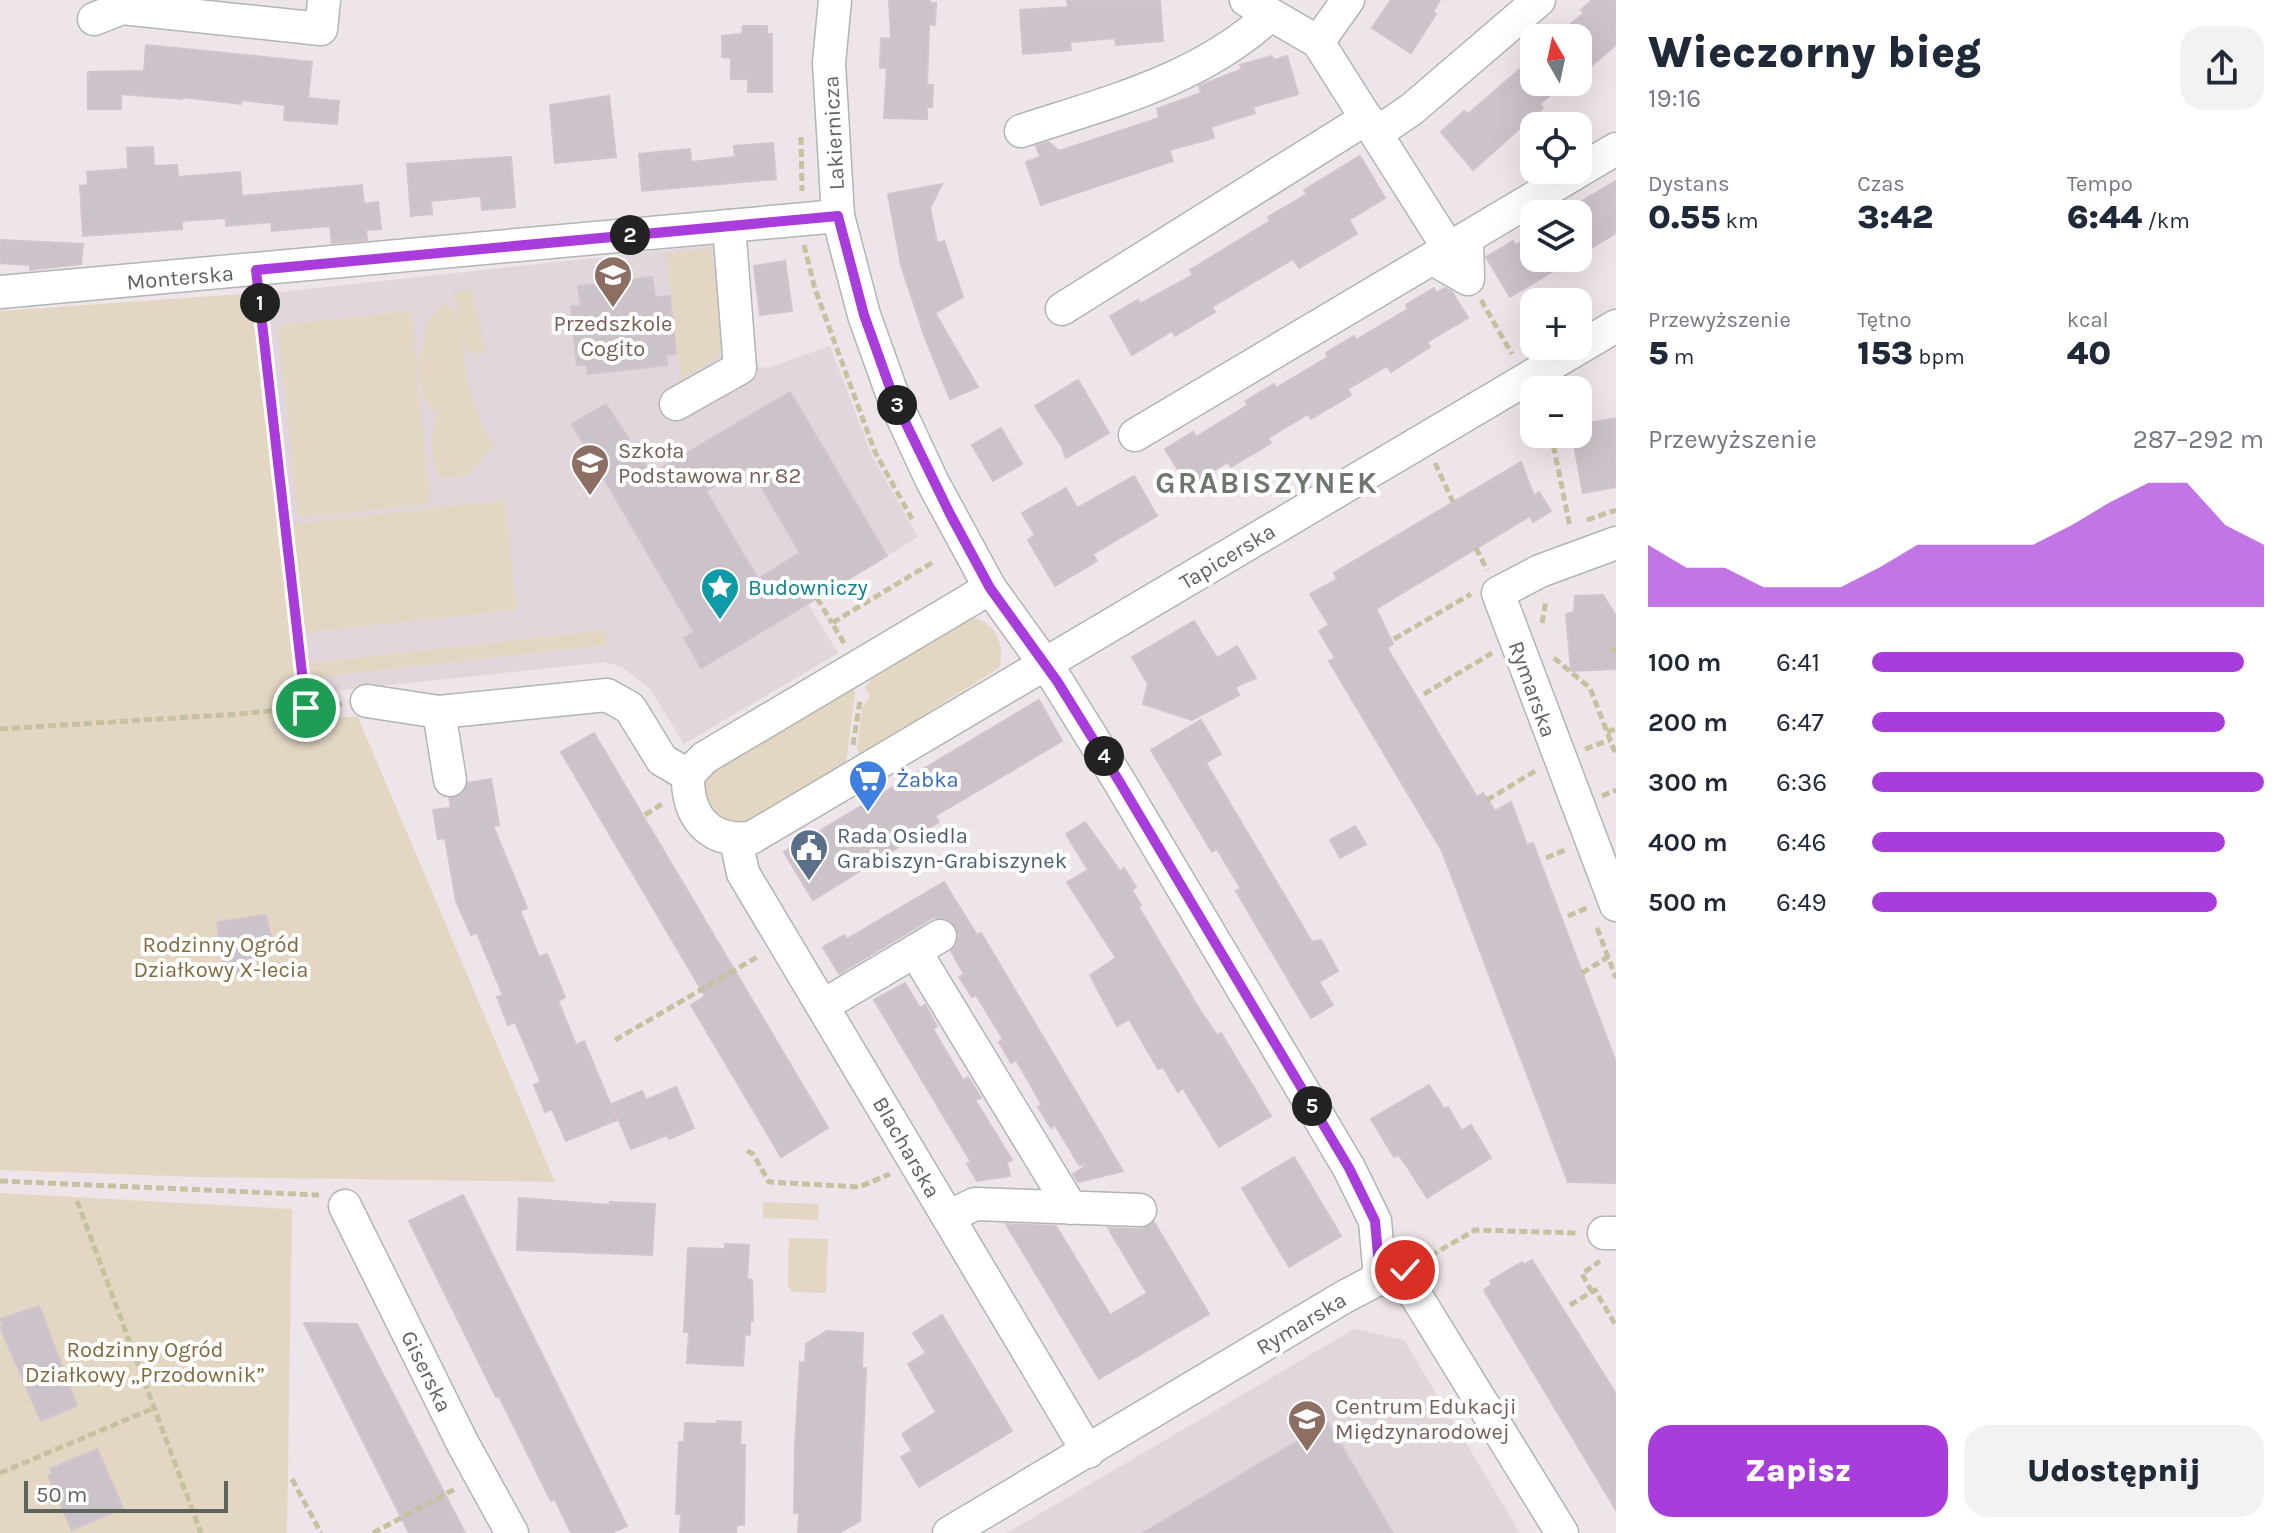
<!DOCTYPE html>
<html lang="pl">
<head>
<meta charset="utf-8">
<style>
  body { margin:0; font-family:Karla,sans-serif; background:#f2f2f3; color:#1f2937; height:100vh; display:flex; flex-direction:column; font-size:30px; white-space:nowrap }
  * { box-sizing:border-box; margin:0 }
  p { font-size:26px; color:#747a83 }
  .icon { flex:none; width:44px; height:44px; fill:none; stroke:currentColor; stroke-width:2; stroke-linecap:round; stroke-linejoin:round }
  .map { position:relative; flex:1; overflow:hidden }
  .details { display:flex; flex-direction:column; background:#fff; width:680px }
  .details>* { flex:none }
  .needle { width:52px; rotate:351deg }
  .fabs { position:absolute; left:1520px; top:24px; display:grid; gap:16px }
  .fabs a { display:grid; place-items:center; width:72px; height:72px; border-radius:16px; background:#fff; box-shadow:0 8px 32px #0002; font-size:40px }
  .scale { position:absolute; left:24px; bottom:20px; width:204px; box-sizing:border-box; padding-left:8px; border:4px solid #5d645e; border-top:0; font-size:22px; line-height:28px; white-space:nowrap; color:#5d645e; -webkit-text-stroke:6px #fff; paint-order:stroke }
  .pin { position:absolute; display:grid; place-items:center; width:68px; height:68px; color:#fff; margin:-34px; border:4px solid #fff; border-radius:50%; box-shadow:0 2px 8px #0007 }
  .km { position:absolute; width:40px; height:40px; margin:-20px; border-radius:50%; background:#222; color:#fff; font-size:22px; line-height:40px; text-align:center }
  .round { display:grid; place-items:center; flex:none; width:84px; height:84px; border-radius:24px; background:#f2f2f3 }
  .headline { display:flex; align-items:center; justify-content:space-between; height:136px; padding:0 32px }
  h1 { font-size:44px; font-weight:800; line-height:60px }
  .metrics { display:grid; grid-template-columns:repeat(3,1fr); gap:12px; height:136px; padding:8px 32px }
  .metrics div { display:grid; align-content:center }
  .metrics b { font-size:34px; font-weight:800 }
  .metrics small { font-size:22px; font-weight:400 }
  .metrics p { font-size:22px }
  .chart { height:224px; padding:16px 32px }
  .chart p { display:flex; justify-content:space-between }
  .chart svg { width:100%; height:144px; margin-top:8px; fill:#a93ddb; opacity:.7 }
  .action { display:flex; gap:16px; margin-top:auto; padding:16px 32px }
  .action a { flex:1; height:92px; border-radius:24px; background:#a93ddb; color:#fff; font-size:32px; font-weight:800; line-height:92px; text-align:center }
  .action a+a { background:#f2f2f3; color:#1f2937 }
  ul { padding:0 32px; list-style:none; font-size:26px }
  li { display:grid; grid-template-columns:128px 96px 1fr; align-items:center; height:60px }
  li i { height:20px; border-radius:10px; background:#a93ddb }
  main { display:flex; flex:1; min-height:0 }
  .map>svg:first-child { display:block }
  .education { fill:#e0d6dc }
  .green { fill:#e3d7c3 }
  .building { fill:#cbc3c9; stroke:#d2c3ce; stroke-width:2; fill-rule:evenodd }
  .lines { fill:none; stroke-linecap:round; stroke-linejoin:round }
  .minor-casing { stroke:#b0b6b1; stroke-width:35 }
  .path { stroke:#c6c19e; stroke-width:5; stroke-dasharray:8 4; stroke-linecap:butt }
  .minor { stroke:#fff; stroke-width:32 }
  .route-casing { stroke:#fff; stroke-width:16 }
  .route { stroke:#a93ddb; stroke-width:10 }
  .labels { text-anchor:middle; stroke-width:8; stroke-linejoin:round; paint-order:stroke }
  .street-label { font-size:22px; fill:#5d645e; stroke:#fff }
  .education-label { font-size:22px; fill:#785e54; stroke:#fff; text-anchor:start }
  .culture-label { font-size:22px; fill:#0d838f; stroke:#fff; text-anchor:start }
  .shop-label { font-size:22px; fill:#366cbe; stroke:#fff; text-anchor:start }
  .service-label { font-size:22px; fill:#4e5e75; stroke:#fff; text-anchor:start }
  .park-label { font-size:22px; fill:#836a3c; stroke:#fff }
  .district-label { font-size:30px; font-weight:bold; letter-spacing:2px; fill:#6e766e; stroke:#fff }
</style>
</head>
<body>
<main>
<div class="map">
<svg width="1616" height="1533" viewBox="0 0 1616 1533">
  <rect width="100%" height="100%" fill="#eee5ea"/>
  <!-- education -->
  <g class="education">
    <polygon points="721,244 749,365 767,368 830,346 872,456 918,537 808,604 838,653 684,744 650,689 622,667 605,662 306,694 263,294"/>
    <polygon points="1354,1329 1404,1340 1520,1533 1007,1533"/>
  </g>
  <!-- green -->
  <g class="green">
    <polygon points="711,248 723,348 715,359 681,380 666,253"/>
    <path d="M471 288 486 354 467 353 462 334C463 370 473 415 494 445L468 476 441 478C430 460 430 435 437 415L424 399 418 364 428 320 442 304 450 305 459 319 453 293Z"/>
    <polygon points="257,293 305,717 358,717 555,1182 196,1177 0,1170 0,311"/>
    <polygon points="411,311 430,504 298,518 278,325"/>
    <polygon points="505,500 517,610 301,633 290,524"/>
    <path d="M972 618C996 621 1006 647 999 668L860 755 857 749 862 707 870 696 865 688 876 672Z"/>
    <polygon points="605,630 607,645 310,678 308,663"/>
    <path d="M854 686 855 693 846 763 746 822C718 833 696 799 707 774Z"/>
    <polygon points="0,1193 292,1209 287,1533 0,1533"/>
    <polygon points="763,1202 819,1204 818,1220 763,1218"/>
    <polygon points="789,1238 828,1239 826,1293 792,1292 788,1287"/>
  </g>
  <!-- building -->
  <g class="building">
    <polygon points="889,0 930,0 930,3 936,3 935,25 929,24 927,85 933,85 932,107 927,107 927,119 884,118 887,68 880,68 881,38 891,39"/>
    <polygon points="1067,0 1160,1 1163,41 1116,45 1115,38 1070,42 1071,50 1023,54 1020,10 1068,7"/>
    <polygon points="1391,0 1440,0 1433,12 1436,14 1411,53 1372,28"/>
    <polygon points="1592,0 1616,0 1616,45 1578,77 1578,38 1554,38 1584,13 1581,10"/>
    <polygon points="743,26 767,26 767,34 772,34 772,92 748,92 748,79 731,79 731,58 722,57 722,36 742,34"/>
    <polygon points="146,45 312,62 308,98 339,101 337,124 284,120 285,105 242,100 241,104 182,97 182,99 121,94 121,109 88,109 88,72 144,71"/>
    <polygon points="1272,56 1273,60 1287,56 1298,94 1253,107 1255,113 1211,127 1214,138 1169,150 1173,161 1041,205 1026,162 1040,157 1036,146 1049,142 1059,151 1159,118 1157,109 1201,93 1199,86 1242,69 1240,65"/>
    <polygon points="1534,57 1534,82 1565,82 1540,104 1543,108 1473,170 1441,132 1464,111 1468,114"/>
    <polygon points="609,96 616,157 555,163 550,105"/>
    <polygon points="773,143 776,179 642,191 639,154 690,149 691,162 735,157 734,146"/>
    <polygon points="153,147 154,166 177,165 178,177 240,172 242,196 362,185 364,204 378,202 381,229 366,230 367,240 332,243 330,226 272,231 271,222 226,226 226,218 182,221 182,229 83,236 80,186 88,185 87,172 128,169 127,148"/>
    <polygon points="1360,156 1385,198 1349,220 1357,234 1299,268 1293,259 1212,307 1215,312 1175,336 1172,331 1132,355 1110,316 1138,300 1140,304 1193,275 1190,270 1270,221 1268,217 1307,194 1304,190"/>
    <polygon points="511,157 515,207 482,210 481,196 431,201 432,214 411,216 407,164"/>
    <polygon points="1616,181 1616,233 1578,256 1578,214 1569,214 1567,210"/>
    <polygon points="942,184 930,208 937,243 944,241 963,297 935,313 978,387 950,399 925,338 901,265 888,194"/>
    <polygon points="1534,234 1534,258 1575,258 1510,297 1486,257 1513,241 1516,245"/>
    <polygon points="0,240 83,244 81,264 30,270 30,265 0,263"/>
    <polygon points="785,261 792,311 760,315 754,266"/>
    <polygon points="652,277 655,297 670,296 676,354 666,355 667,365 588,374 587,365 577,365 571,307 581,306 578,286"/>
    <polygon points="1434,288 1436,293 1445,288 1452,292 1468,318 1427,342 1430,347 1391,372 1387,366 1348,389 1351,395 1311,419 1308,414 1268,438 1271,443 1231,467 1228,462 1188,486 1165,449 1193,432 1196,437 1248,405 1245,401 1274,384 1276,388 1328,357 1326,353 1354,336 1356,340 1408,309 1406,305"/>
    <polygon points="1078,380 1109,433 1066,458 1061,445 1035,406"/>
    <path d="M790 392 887 556 701 668 684 638 694 632 572 424 606 404 651 474ZM749 466 800 553 758 579 706 491Z"/>
    <polygon points="1616,418 1616,487 1583,493 1572,434 1578,434 1578,425"/>
    <polygon points="1001,428 1022,464 993,481 972,445"/>
    <polygon points="1521,462 1534,496 1539,492 1551,511 1533,522 1530,516 1376,609 1393,644 1387,648 1477,797 1483,793 1495,811 1511,802 1527,845 1533,843 1616,1062 1616,1183 1568,1182 1442,851 1329,661 1335,658 1319,631 1329,625 1310,594 1337,579 1334,573"/>
    <polygon points="1134,476 1157,516 1093,554 1097,561 1055,586 1028,540 1035,535 1022,513 1066,488 1077,508"/>
    <polygon points="1603,595 1616,616 1616,669 1571,671 1566,614 1574,612 1575,596"/>
    <polygon points="1194,621 1217,658 1237,646 1256,678 1235,687 1239,695 1192,720 1143,704 1148,684 1132,657"/>
    <polygon points="1039,700 1062,741 935,816 939,822 813,900 784,852"/>
    <polygon points="1201,720 1221,754 1206,763 1312,942 1321,940 1338,971 1319,982 1333,1005 1311,1018 1236,891 1241,889 1217,849 1212,852 1151,750"/>
    <polygon points="594,733 828,1128 781,1157 691,1005 705,996 561,752"/>
    <polygon points="491,779 499,825 493,826 527,908 520,911 539,957 547,954 565,997 558,1001 576,1045 584,1041 617,1120 566,1141 552,1109 545,1112 534,1085 541,1082 515,1022 508,1025 497,997 503,995 477,933 471,935 456,901 445,838 438,839 433,810 451,808 449,798 461,795 468,783"/>
    <polygon points="1085,822 1120,871 1124,868 1136,887 1132,890 1141,905 1138,906 1201,1012 1217,1035 1221,1033 1271,1116 1219,1147 1183,1088 1178,1092 1163,1067 1158,1069 1129,1019 1117,1026 1090,975 1116,958 1067,882 1088,870 1066,834"/>
    <polygon points="1355,826 1366,844 1340,858 1330,840"/>
    <polygon points="944,882 977,935 981,933 1123,1171 1078,1182 1073,1174 1089,1164 1079,1165 1055,1125 1051,1128 1038,1107 1042,1105 1016,1060 1011,1063 999,1042 1003,1039 976,995 972,997 959,977 964,974 951,951 959,935 950,920 934,917 839,974 823,947 844,935 847,939"/>
    <polygon points="266,915 274,952 253,953 256,972 225,975 217,922"/>
    <polygon points="905,983 920,1008 925,1005 937,1026 933,1029 963,1080 968,1077 981,1098 975,1100 1012,1160 1007,1163 1010,1176 977,1181 967,1164 971,1162 874,1000"/>
    <polygon points="1429,1085 1444,1109 1448,1107 1462,1131 1471,1125 1491,1158 1427,1198 1406,1165 1398,1155 1394,1157 1371,1119"/>
    <polygon points="676,1087 694,1128 669,1139 667,1135 631,1149 612,1104 642,1091 646,1100"/>
    <polygon points="1294,1157 1341,1236 1289,1267 1242,1188"/>
    <polygon points="463,1195 627,1526 611,1533 571,1533 555,1499 551,1501 499,1396 496,1397 409,1221"/>
    <polygon points="519,1198 610,1205 610,1202 655,1204 652,1255 517,1250"/>
    <polygon points="1154,1222 1209,1314 1099,1379 1006,1224 1056,1226 1110,1315 1147,1293 1108,1228 1140,1229"/>
    <polygon points="725,1244 749,1245 747,1279 752,1280 753,1321 750,1321 750,1335 745,1334 743,1366 687,1363 689,1332 684,1332 688,1248 725,1249"/>
    <polygon points="1532,1260 1616,1394 1616,1510 1484,1290 1492,1284 1490,1281 1522,1262 1524,1265"/>
    <polygon points="39,1306 77,1406 41,1421 0,1327 3,1326 1,1319"/>
    <polygon points="942,1315 1012,1431 919,1487 901,1457 912,1451 902,1434 936,1412 908,1364 926,1353 913,1333"/>
    <polygon points="304,1323 357,1324 465,1533 409,1533"/>
    <polygon points="827,1331 863,1333 862,1368 866,1368 860,1521 839,1533 798,1533 799,1513 794,1513 795,1446 800,1362 805,1363 806,1344"/>
    <polygon points="717,1421 741,1422 740,1445 745,1445 744,1525 737,1525 736,1533 680,1533 681,1514 676,1514 679,1442 684,1442 685,1423 717,1424"/>
    <polygon points="1328,1423 1393,1533 1143,1533 1222,1486"/>
    <polygon points="97,1449 123,1508 72,1530 48,1476 52,1474 50,1469"/>
  </g>
  <g class="lines">
    <!-- minor casing -->
    <g class="minor-casing">
      <g id="minor">
        <polyline points="835,0 829,63 838,216 864,315 894,399 932,481 990,588 1057,681 1119,781 1349,1168 1375,1221 1380,1278"/>
        <polyline points="1246,0 1318,42 1449,249"/>
        <polyline points="94,19 122,8 321,29 324,0"/>
        <polyline points="1318,42 1348,0"/>
        <path d="M1021 131C1109 102 1200 80 1270 15"/>
        <polyline points="1377,133 1412,109 1539,0"/>
        <polyline points="1433,259 1468,279 1467,238"/>
        <polyline points="0,292 838,216"/>
        <polyline points="1062,309 1367,118"/>
        <polyline points="676,404 740,368 729,226"/>
        <polyline points="1135,435 1616,149"/>
        <polyline points="1616,543 1540,571 1498,593 1616,905"/>
        <path d="M990 588 704 758 688 775C687 815 707 843 751 838L1616 326"/>
        <polyline points="367,701 439,712 607,695 630,708 662,760 688,775"/>
        <polyline points="439,712 450,780"/>
        <polyline points="736,840 743,873 1088,1452"/>
        <polyline points="915,951 940,936"/>
        <polyline points="824,1005 915,951 1071,1208"/>
        <polyline points="345,1206 463,1444 512,1533"/>
        <polyline points="948,1217 975,1204 1140,1210"/>
        <polyline points="1604,1233 1616,1233"/>
        <polyline points="949,1533 1344,1297 1380,1278 1399,1283 1415,1294 1562,1533"/>
      </g>
    </g>
    <!-- path -->
    <g class="path">
      <polyline points="801,137 802,191"/>
      <polyline points="804,245 815,289 875,452 912,519"/>
      <polyline points="259,295 306,708"/>
      <polyline points="1481,300 1512,354"/>
      <polyline points="1551,434 1570,527"/>
      <polyline points="1435,463 1453,502"/>
      <polyline points="1587,520 1616,510"/>
      <polyline points="1476,548 1487,570"/>
      <polyline points="817,598 832,623"/>
      <polyline points="1542,623 1546,601"/>
      <polyline points="1394,639 1471,594"/>
      <polyline points="844,643 832,623 935,561"/>
      <polyline points="1613,647 1616,653"/>
      <polyline points="1554,658 1590,688 1616,755"/>
      <polyline points="1424,694 1492,653"/>
      <polyline points="0,729 239,714 342,704"/>
      <polyline points="1607,732 1616,729"/>
      <polyline points="853,745 860,700"/>
      <polyline points="1585,749 1610,740"/>
      <polyline points="1602,796 1616,790"/>
      <polyline points="1487,800 1537,770"/>
      <polyline points="645,815 665,802"/>
      <polyline points="1546,858 1565,850"/>
      <polyline points="1568,916 1589,907"/>
      <polyline points="1597,928 1616,978"/>
      <polyline points="1582,973 1608,957"/>
      <polyline points="615,1040 759,956"/>
      <polyline points="747,1151 753,1154 769,1182 859,1187 890,1174"/>
      <polyline points="0,1181 319,1195"/>
      <polyline points="77,1201 201,1533"/>
      <polyline points="1420,1262 1475,1230 1577,1233"/>
      <polyline points="1592,1292 1582,1274 1600,1261"/>
      <polyline points="1570,1305 1595,1290 1616,1326"/>
      <polyline points="0,1473 154,1408"/>
      <polyline points="292,1479 321,1533"/>
      <polyline points="373,1533 455,1489"/>
    </g>
    <!-- minor -->
    <use href="#minor" class="minor"/>
  </g>
  <g class="lines">
    <!-- route casing -->
    <g class="route-casing">
      <polyline id="route" points="306,708 256,270 838,216 864,315 894,399 950,514 990,588 1057,681 1119,781 1349,1168 1375,1221 1380,1278 1405,1270"/>
    </g>
    <!-- route -->
    <use href="#route" class="route"/>
  </g>
  <!-- icons -->
  <defs>
    <g id="school-pin" transform="scale(2)"><path d="M0 17L-7.5 6A9.5 9.5 0 1 1 7.5 6Z" fill="#8d6e63" stroke="#fff"/><path d="M0-5L7-2L0 1L-7-2ZM-4 1L0 2.5L4 1V4Q0 6-4 4Z" fill="#fff"/></g>
    <g id="sight-pin" transform="scale(2)"><path d="M0 17L-7.5 6A9.5 9.5 0 1 1 7.5 6Z" fill="#0f9aa8" stroke="#fff"/><path d="M0-6L1.8-2.2L6-1.7L2.9 1.2L3.7 5.4L0 3.3L-3.7 5.4L-2.9 1.2L-6-1.7L-1.8-2.2Z" fill="#fff"/></g>
    <g id="supermarket-pin" transform="scale(2)"><path d="M0 17L-7.5 6A9.5 9.5 0 1 1 7.5 6Z" fill="#3f7fe0" stroke="#fff"/><path d="M-6-5.5h2.5l.6 2H6L4.5 2H-2.5L-4.4-4H-6ZM-1.5 3.2a1.3 1.3 0 1 0 .1 0ZM3 3.2a1.3 1.3 0 1 0 .1 0Z" fill="#fff"/></g>
    <g id="civic-pin" transform="scale(2)"><path d="M0 17L-7.5 6A9.5 9.5 0 1 1 7.5 6Z" fill="#5c6f8a" stroke="#fff"/><path d="M-.6-6.5H3V-4.5H.6V-3L4-1V1h2V6H-6V1h2V-1L-.6-3ZM-1.2 2.5V6h2.4V2.5Z" fill="#fff"/></g>
  </defs>
  <g fill-rule="evenodd">
    <use href="#school-pin" x="613" y="275"/>
    <use href="#school-pin" x="590" y="463"/>
    <use href="#sight-pin" x="720" y="587"/>
    <use href="#supermarket-pin" x="868" y="779"/>
    <use href="#civic-pin" x="809" y="848"/>
    <use href="#school-pin" x="1307" y="1419"/>
  </g>
  <g class="labels">
    <!-- street labels -->
    <g class="street-label">
      <text transform="translate(833 133) rotate(-93)" y="8">Lakiernicza</text>
      <text transform="translate(180 277) rotate(-5)" y="8">Monterska</text>
      <text transform="translate(1227 556) rotate(-31)" y="8">Tapicerska</text>
      <text transform="translate(1533 689) rotate(70)" y="8">Rymarska</text>
      <text transform="translate(907 1147) rotate(60)" y="8">Blacharska</text>
      <text transform="translate(1301 1323) rotate(-31)" y="8">Rymarska</text>
      <text transform="translate(427 1371) rotate(64)" y="8">Giserska</text>
    </g>
    <!-- education labels -->
    <g class="education-label">
      <text x="613" y="331" text-anchor="middle">Przedszkole<tspan x="613" dy="25">Cogito</tspan></text>
      <text x="618" y="458">Szkoła<tspan x="618" dy="25">Podstawowa nr 82</tspan></text>
      <text x="1335" y="1414">Centrum Edukacji<tspan x="1335" dy="25">Międzynarodowej</tspan></text>
    </g>
    <!-- culture labels -->
    <g class="culture-label">
      <text x="748" y="595">Budowniczy</text>
    </g>
    <!-- shop labels -->
    <g class="shop-label">
      <text x="896" y="787">Żabka</text>
    </g>
    <!-- service labels -->
    <g class="service-label">
      <text x="837" y="843">Rada Osiedla<tspan x="837" dy="25">Grabiszyn-Grabiszynek</tspan></text>
    </g>
    <!-- park labels -->
    <g class="park-label">
      <text x="221" y="952">Rodzinny Ogród<tspan x="221" dy="25">Działkowy X-lecia</tspan></text>
      <text x="145" y="1357">Rodzinny Ogród<tspan x="145" dy="25">Działkowy „Przodownik”</tspan></text>
    </g>
    <!-- district labels -->
    <g class="district-label">
      <text x="1267" y="493">GRABISZYNEK</text>
    </g>
  </g>
</svg>
<div class="fabs">
<a><svg class="needle" viewBox="-14 -14 28 28"><path d="M0-13l5 13h-10z" fill="#e53935"/><path d="M0 13l5-13h-10z" fill="#747a83"/></svg></a>
<a><svg class="icon" aria-label="locate" viewBox="0 0 24 24"><circle cx="12" cy="12" r="6"/><path d="M12 2v4M12 18v4M2 12h4M18 12h4"/></svg></a>
<a><svg class="icon" aria-label="layers" viewBox="0 0 24 24"><path d="M12 4l9 5-9 5-9-5zM3 14l9 5 9-5"/></svg></a>
<a>+</a>
<a>−</a>
</div>
<div class="scale">50 m</div>
<div class="pin" style="left:306px;top:708px;background:#1e9e55"><svg class="icon" aria-label="arrive" viewBox="0 0 24 24"><path d="M6 21V4h12l-3 4 3 4H6"/></svg></div>
<div class="pin" style="left:1405px;top:1270px;background:#d93025"><svg class="icon" aria-label="check" viewBox="0 0 24 24"><path d="M5 12l5 5 9-10"/></svg></div>
<b class="km" style="left:260px;top:303px">1</b>
<b class="km" style="left:630px;top:235px">2</b>
<b class="km" style="left:897px;top:405px">3</b>
<b class="km" style="left:1104px;top:756px">4</b>
<b class="km" style="left:1312px;top:1106px">5</b>
</div>
<section class="details">
<div class="headline"><div><h1>Wieczorny bieg</h1><p>19:16</p></div><a class="round"><svg class="icon" aria-label="share" viewBox="0 0 24 24"><path d="M12 15V3M7 8l5-5 5 5M5 13v7h14v-7"/></svg></a></div>
<div class="metrics">
<div><p>Dystans</p><b>0.55<small> km</small></b></div>
<div><p>Czas</p><b>3:42</b></div>
<div><p>Tempo</p><b>6:44<small> /km</small></b></div>
</div>
<div class="metrics">
<div><p>Przewyższenie</p><b>5<small> m</small></b></div>
<div><p>Tętno</p><b>153<small> bpm</small></b></div>
<div><p>kcal</p><b>40</b></div>
</div>
<div class="chart"><p><span>Przewyższenie</span>287–292 m</p>
<svg viewBox="0 0 160 44" preserveAspectRatio="none"><path d="M0 44V25L10 32L20 32L30 38L40 38L50 38L60 32L70 25L80 25L90 25L100 25L110 19L120 12L130 6L140 6L150 19L160 25V44z"/></svg>
</div>
<ul>
<li><b>100 m</b>6:41<i style="width:95%"></i></li>
<li><b>200 m</b>6:47<i style="width:90%"></i></li>
<li><b>300 m</b>6:36<i style="width:100%"></i></li>
<li><b>400 m</b>6:46<i style="width:90%"></i></li>
<li><b>500 m</b>6:49<i style="width:88%"></i></li>
</ul>
<div class="action"><a>Zapisz</a><a>Udostępnij</a></div>
</section>
</main>
</body>
</html>
